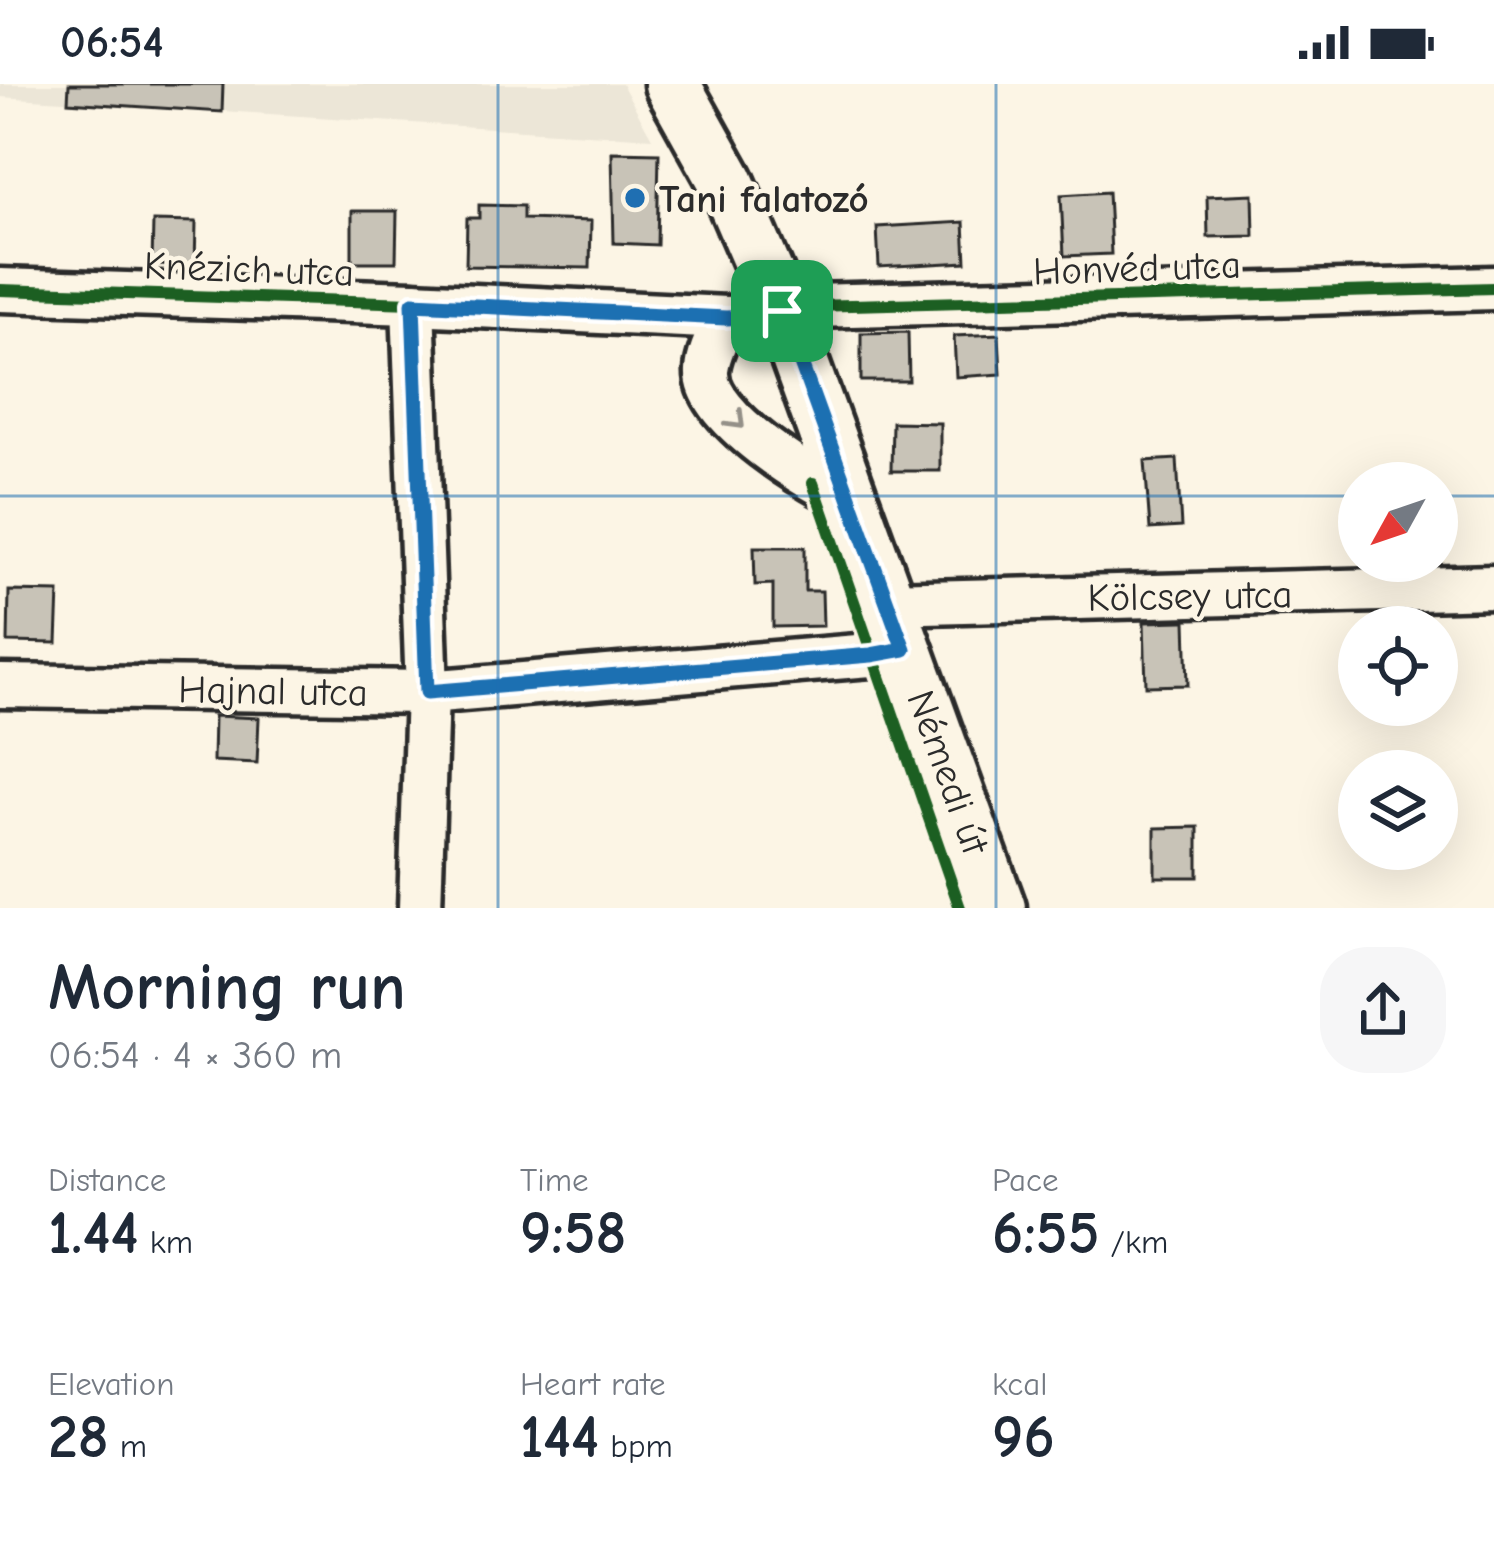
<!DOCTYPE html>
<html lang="en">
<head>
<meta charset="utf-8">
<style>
  body { margin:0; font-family:"Comic Neue",sans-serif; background:#f6f6f7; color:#1f2937; height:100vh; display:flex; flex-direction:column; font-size:45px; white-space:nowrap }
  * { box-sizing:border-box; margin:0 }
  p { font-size:39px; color:#747a83 }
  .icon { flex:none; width:66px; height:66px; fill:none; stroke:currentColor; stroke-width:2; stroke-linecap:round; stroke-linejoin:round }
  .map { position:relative; height:824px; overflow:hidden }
  .drawer { display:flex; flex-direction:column; background:#fff; flex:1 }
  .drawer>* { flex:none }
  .needle { width:78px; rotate:230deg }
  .controls { position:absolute; left:1338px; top:378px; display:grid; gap:24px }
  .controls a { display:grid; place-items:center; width:120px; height:120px; border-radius:50%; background:#fff; box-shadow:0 12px 48px #0002; font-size:60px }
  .pin { position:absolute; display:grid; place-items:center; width:102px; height:102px; color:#fff; margin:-51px; border-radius:24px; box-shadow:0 6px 18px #0006 }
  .round { display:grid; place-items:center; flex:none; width:126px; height:126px; border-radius:48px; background:#f6f6f7 }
  .headline { display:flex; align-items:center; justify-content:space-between; height:204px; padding:0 48px }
  h1 { font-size:66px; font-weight:600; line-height:90px }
  .stats { display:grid; grid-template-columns:repeat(3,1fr); gap:18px; height:204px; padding:12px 48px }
  .stats div { display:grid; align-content:center }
  .stats b { font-size:60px; font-weight:600 }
  .stats small { font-size:33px; font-weight:400 }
  .stats p { font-size:33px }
  .status { display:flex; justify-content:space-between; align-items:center; height:84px; padding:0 60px; background:#fff; direction:ltr }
  .status svg { height:33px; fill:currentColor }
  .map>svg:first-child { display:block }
  .built { fill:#ece6d7 }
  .building { fill:#c8c3b7; stroke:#2b2b2b; stroke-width:3 }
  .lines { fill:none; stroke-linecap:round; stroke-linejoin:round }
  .minor-casing { stroke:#2b2b2b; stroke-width:51 }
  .major-casing { stroke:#2b2b2b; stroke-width:63 }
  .minor { stroke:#fcf5e5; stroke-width:42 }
  .major { stroke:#fcf5e5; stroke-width:54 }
  .cycleway-casing { stroke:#fcf5e5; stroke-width:20 }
  .cycleway { stroke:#1b5e20; stroke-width:12 }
  .oneway { stroke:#949088 }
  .route-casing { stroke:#fff; stroke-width:24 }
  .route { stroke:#1f6fb2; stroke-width:15 }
  .grid { fill:none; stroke:#1f6fb2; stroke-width:3; stroke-opacity:0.55 }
  .poi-dot { fill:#1f6fb2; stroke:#fcf5e5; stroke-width:4.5 }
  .labels { text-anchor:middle; stroke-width:9; stroke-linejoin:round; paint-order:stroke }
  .poi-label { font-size:39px; font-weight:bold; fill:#2b2b2b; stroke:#fcf5e5; text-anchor:start }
  .street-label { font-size:39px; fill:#2b2b2b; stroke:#fcf5e5 }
</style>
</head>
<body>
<div class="status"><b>06:54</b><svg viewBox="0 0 49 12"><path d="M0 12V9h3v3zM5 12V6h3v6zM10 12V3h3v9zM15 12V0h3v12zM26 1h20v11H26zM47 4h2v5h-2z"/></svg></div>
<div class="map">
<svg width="1494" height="824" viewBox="0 0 1494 824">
  <rect width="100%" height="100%" fill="#fcf5e5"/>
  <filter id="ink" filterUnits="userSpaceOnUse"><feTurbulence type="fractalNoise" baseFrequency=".00833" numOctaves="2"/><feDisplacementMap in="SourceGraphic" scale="24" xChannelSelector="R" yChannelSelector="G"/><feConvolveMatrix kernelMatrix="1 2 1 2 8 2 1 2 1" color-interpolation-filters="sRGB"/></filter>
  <g filter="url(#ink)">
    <!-- built -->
    <polygon class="built" points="0,0 622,0 652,54 0,13"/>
    <!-- building -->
    <g class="building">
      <polygon points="69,0 223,0 222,28 68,18"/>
      <polygon points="612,68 659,69 657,161 614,159"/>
      <polygon points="1108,108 1111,170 1064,172 1061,111"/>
      <polygon points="1253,110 1254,152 1208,153 1207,112"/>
      <polygon points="479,121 523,122 523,135 591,137 590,184 466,182 467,134 479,134"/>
      <polygon points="352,127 397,127 396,178 352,178"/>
      <polygon points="153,137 196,138 195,182 152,181"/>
      <polygon points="964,138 966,178 879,183 877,143"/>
      <polygon points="908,248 909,297 861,297 861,249"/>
      <polygon points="999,250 1001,290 956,293 954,252"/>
      <polygon points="892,338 940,339 940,387 891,387"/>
      <polygon points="1177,375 1181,443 1150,445 1145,377"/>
      <polygon points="754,463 805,463 805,507 822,507 823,542 773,543 773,500 755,501"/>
      <polygon points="9,507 59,508 57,559 8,558"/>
      <polygon points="1183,537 1186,537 1188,601 1146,602 1144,538"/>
      <polygon points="214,632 259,634 257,679 213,677"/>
      <polygon points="1198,743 1198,793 1155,793 1155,744"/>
    </g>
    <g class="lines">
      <!-- minor casing -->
      <g class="minor-casing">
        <g id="minor">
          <polyline points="0,206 413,219 726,234 750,233 813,222 1494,204"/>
          <polyline points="413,219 427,608 420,824"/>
          <path d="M726 234C719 250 708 269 707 287 704 334 814 399 851 416"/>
          <polyline points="887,519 1494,503"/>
          <polyline points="0,602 427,608 870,571 905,565"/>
        </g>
      </g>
      <!-- major casing -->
      <g class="major-casing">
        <polyline id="major" points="672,0 726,97 782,227 998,824"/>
      </g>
      <!-- minor -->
      <use href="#minor" class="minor"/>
      <!-- major -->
      <use href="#major" class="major"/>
      <!-- cycleway casing -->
      <g class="cycleway-casing">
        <g id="cycleway">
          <polyline points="0,206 413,219 726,234 750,233 813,222 1494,204"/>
          <polyline points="813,399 960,824"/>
        </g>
      </g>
      <!-- cycleway -->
      <use href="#cycleway" class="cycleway"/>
    </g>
    <!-- one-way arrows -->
    <defs><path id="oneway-chevron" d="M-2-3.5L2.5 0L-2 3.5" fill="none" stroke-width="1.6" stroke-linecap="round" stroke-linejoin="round" transform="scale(3)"/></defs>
    <use class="oneway" href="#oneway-chevron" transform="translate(737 337) rotate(45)"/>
  </g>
  <g class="lines" filter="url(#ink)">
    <!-- route casing -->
    <g class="route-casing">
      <polygon id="route" points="413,219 726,234 750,233 782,227 904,565 871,571 427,608"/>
    </g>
    <!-- route -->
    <use href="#route" class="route"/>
  </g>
  <!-- grid -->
  <path class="grid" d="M498 0V824M996 0V824M0 412H1359M1437 412H1494"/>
  <!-- markers -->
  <circle class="poi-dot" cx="635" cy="114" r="12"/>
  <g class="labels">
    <!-- poi labels -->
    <g class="poi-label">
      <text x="659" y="128">Tani falatozó</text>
    </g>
    <!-- street labels -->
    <g class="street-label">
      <text transform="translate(1137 183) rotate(-2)" y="14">Honvéd utca</text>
      <text transform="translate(249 184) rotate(2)" y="14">Knézich utca</text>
      <text transform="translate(1190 511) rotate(-1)" y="14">Kölcsey utca</text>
      <text transform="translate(273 606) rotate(1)" y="14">Hajnal utca</text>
      <text transform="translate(949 688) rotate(70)" y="14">Némedi út</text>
    </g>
  </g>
</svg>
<div class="controls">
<a><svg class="needle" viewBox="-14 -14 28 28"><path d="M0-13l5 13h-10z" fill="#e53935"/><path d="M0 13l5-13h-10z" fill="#747a83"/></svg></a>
<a><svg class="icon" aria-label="locate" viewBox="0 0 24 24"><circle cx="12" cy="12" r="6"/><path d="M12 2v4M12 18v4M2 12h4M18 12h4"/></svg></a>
<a><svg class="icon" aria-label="layers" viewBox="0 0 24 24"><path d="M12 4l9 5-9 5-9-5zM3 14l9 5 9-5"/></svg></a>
</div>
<div class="pin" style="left:782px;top:227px;background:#1e9e55"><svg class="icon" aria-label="arrive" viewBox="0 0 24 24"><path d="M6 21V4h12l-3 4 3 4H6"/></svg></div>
</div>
<section class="drawer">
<div class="headline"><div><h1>Morning run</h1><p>06:54 · 4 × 360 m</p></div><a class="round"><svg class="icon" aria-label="share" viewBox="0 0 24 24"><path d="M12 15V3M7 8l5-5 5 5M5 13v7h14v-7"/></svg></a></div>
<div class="stats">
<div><p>Distance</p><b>1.44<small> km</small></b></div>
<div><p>Time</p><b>9:58</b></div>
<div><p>Pace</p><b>6:55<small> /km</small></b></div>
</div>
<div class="stats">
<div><p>Elevation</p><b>28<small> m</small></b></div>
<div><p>Heart rate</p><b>144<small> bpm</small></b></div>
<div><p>kcal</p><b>96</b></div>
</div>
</section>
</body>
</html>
